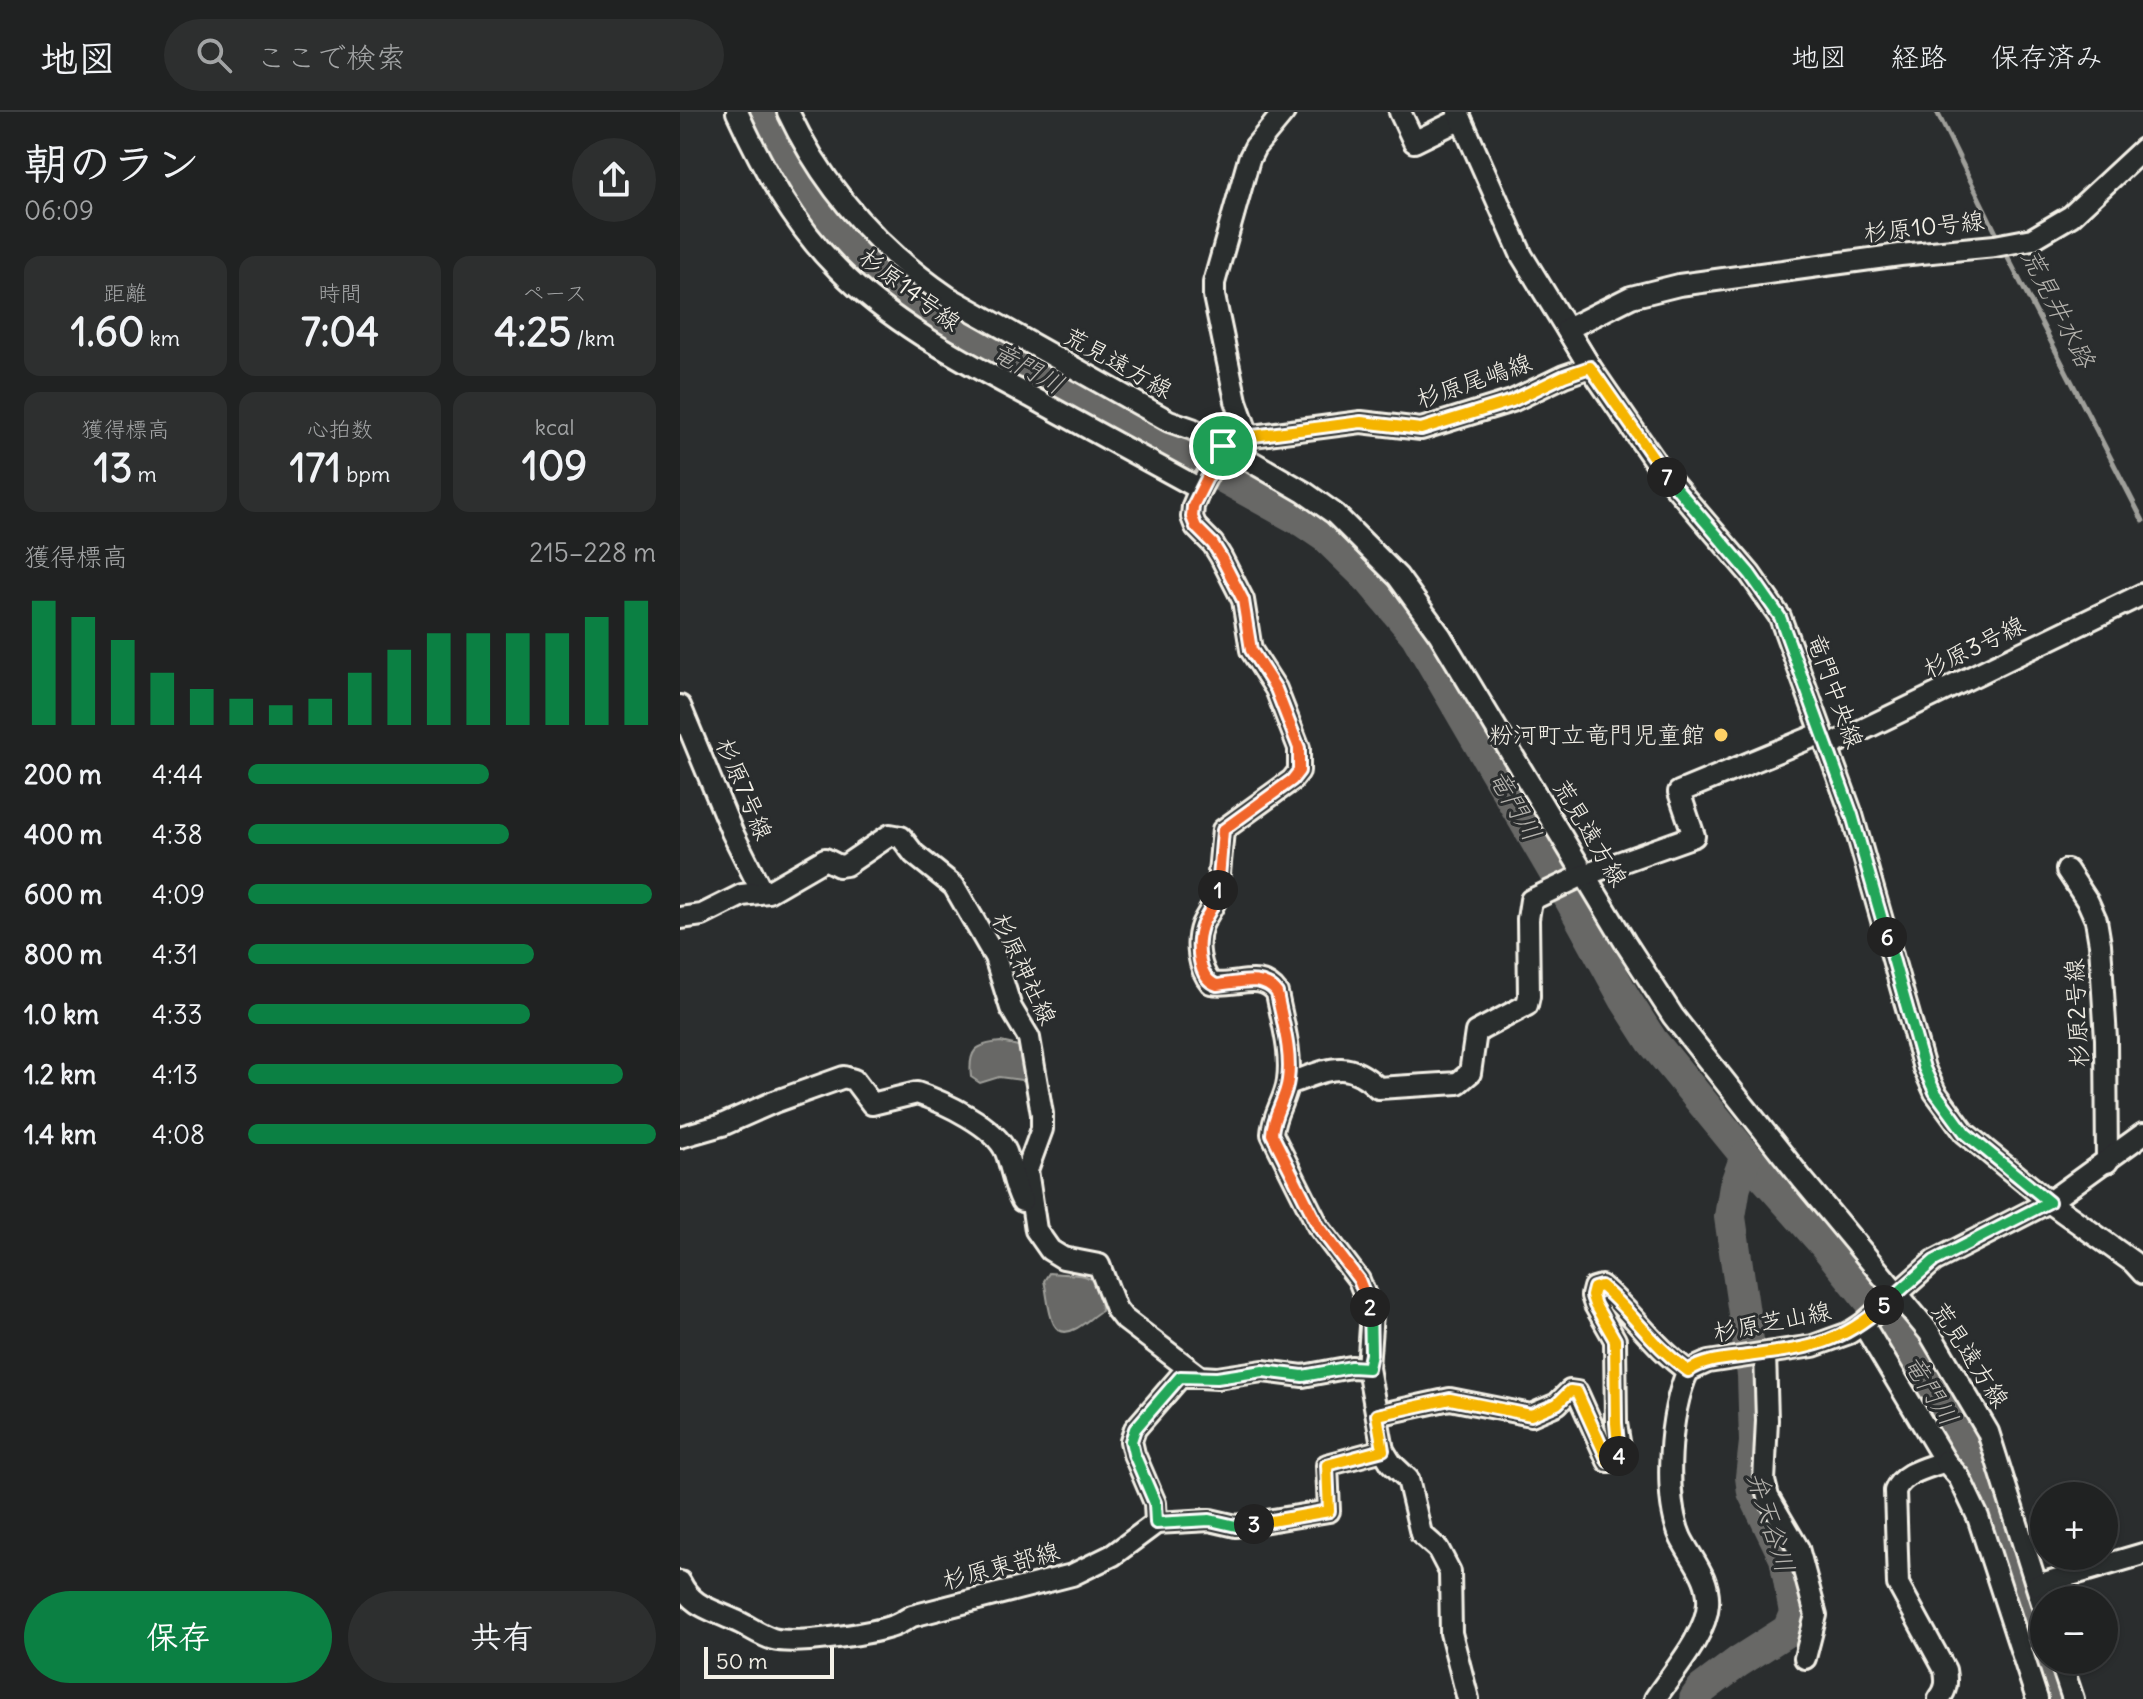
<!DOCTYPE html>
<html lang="ja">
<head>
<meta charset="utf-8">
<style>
  body { margin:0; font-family:Delius,"Klee One",sans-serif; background:#2d2f2f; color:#f1f3f6; height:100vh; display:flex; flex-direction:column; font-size:30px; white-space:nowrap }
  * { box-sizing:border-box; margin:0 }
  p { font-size:26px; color:#a2a4a5 }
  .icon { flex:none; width:44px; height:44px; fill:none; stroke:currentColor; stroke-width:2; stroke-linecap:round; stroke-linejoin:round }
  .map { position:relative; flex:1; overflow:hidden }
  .side { display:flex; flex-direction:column; background:#202222; width:680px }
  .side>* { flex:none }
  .tools { position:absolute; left:1350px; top:1370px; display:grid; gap:16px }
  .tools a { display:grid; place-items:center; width:88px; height:88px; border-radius:50%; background:#202222; box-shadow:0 2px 6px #0004,0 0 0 2px #3d3f40; font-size:40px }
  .scale { position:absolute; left:24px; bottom:20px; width:130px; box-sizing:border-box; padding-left:8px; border:4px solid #f4f1e8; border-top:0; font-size:22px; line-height:28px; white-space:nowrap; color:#f4f1e8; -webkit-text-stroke:6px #2a2d2e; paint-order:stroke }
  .pin { position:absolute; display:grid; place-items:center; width:68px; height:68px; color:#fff; margin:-34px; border:4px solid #fff; border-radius:50%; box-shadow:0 2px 8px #0007 }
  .km { position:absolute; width:40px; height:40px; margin:-20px; border-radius:50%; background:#222; color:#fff; font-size:22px; line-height:40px; text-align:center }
  .round { display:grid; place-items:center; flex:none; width:84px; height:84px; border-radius:42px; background:#2d2f2f }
  .head { display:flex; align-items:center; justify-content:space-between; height:136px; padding:0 24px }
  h1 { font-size:44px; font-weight:800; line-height:60px }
  .stats { display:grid; grid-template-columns:repeat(3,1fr); gap:12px; height:136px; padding:8px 24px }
  .stats div { display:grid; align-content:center; border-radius:16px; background:#2d2f2f; text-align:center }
  .stats b { font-size:40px; font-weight:800 }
  .stats small { font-size:22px; font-weight:400 }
  .stats p { font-size:22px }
  .chart { height:224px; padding:16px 24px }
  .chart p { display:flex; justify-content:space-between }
  .chart svg { width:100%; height:144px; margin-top:8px; stroke:#0b8043; stroke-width:6 }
  .action { display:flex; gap:16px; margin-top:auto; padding:16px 24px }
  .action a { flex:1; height:92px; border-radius:48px; background:#0b8043; color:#fff; font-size:32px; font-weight:800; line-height:92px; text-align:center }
  .action a+a { background:#2d2f2f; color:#f1f3f6 }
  ul { padding:0 24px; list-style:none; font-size:26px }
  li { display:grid; grid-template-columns:128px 96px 1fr; align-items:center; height:60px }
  li i { height:20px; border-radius:10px; background:#0b8043 }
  header { display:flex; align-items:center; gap:48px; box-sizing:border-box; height:112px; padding:0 40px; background:#202222; border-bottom:2px solid #3d3f40 }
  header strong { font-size:38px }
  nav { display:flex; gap:44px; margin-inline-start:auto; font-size:28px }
  .search { width:560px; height:72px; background:#2d2f2f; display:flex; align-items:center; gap:20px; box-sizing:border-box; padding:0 28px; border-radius:44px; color:#a2a4a5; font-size:30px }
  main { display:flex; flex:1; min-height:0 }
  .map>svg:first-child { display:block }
  .water { fill:#676866; stroke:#9f9f9a; stroke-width:2 }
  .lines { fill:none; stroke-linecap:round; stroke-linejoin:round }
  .stream { stroke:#9f9f9a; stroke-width:5 }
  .river { stroke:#676866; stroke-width:32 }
  .minor-casing { stroke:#f4f1e8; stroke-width:26 }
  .minor { stroke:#2a2d2e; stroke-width:20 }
  .split-1-casing { stroke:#fff; stroke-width:16 }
  .split-2-casing { stroke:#fff; stroke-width:16 }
  .split-3-casing { stroke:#fff; stroke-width:16 }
  .split-4-casing { stroke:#fff; stroke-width:16 }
  .split-5-casing { stroke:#fff; stroke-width:16 }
  .split-6-casing { stroke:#fff; stroke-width:16 }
  .split-7-casing { stroke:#fff; stroke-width:16 }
  .split-8-casing { stroke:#fff; stroke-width:16 }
  .split-1 { stroke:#f0652b; stroke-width:10 }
  .split-2 { stroke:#f0652b; stroke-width:10 }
  .split-3 { stroke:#22a559; stroke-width:10 }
  .split-4 { stroke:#f5b400; stroke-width:10 }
  .split-5 { stroke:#f5b400; stroke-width:10 }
  .split-6 { stroke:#22a559; stroke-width:10 }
  .split-7 { stroke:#22a559; stroke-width:10 }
  .split-8 { stroke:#f5b400; stroke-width:10 }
  .poi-dot { fill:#ffd166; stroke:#2a2d2e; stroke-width:3 }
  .labels { text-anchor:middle; stroke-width:6; stroke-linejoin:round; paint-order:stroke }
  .street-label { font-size:24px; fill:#f4f1e8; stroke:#2a2d2e }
  .poi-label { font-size:24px; fill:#f4f1e8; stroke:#2a2d2e; text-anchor:end }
  .water-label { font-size:26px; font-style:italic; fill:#b5b3ae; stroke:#2a2d2e }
</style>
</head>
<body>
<header>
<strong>地図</strong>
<div class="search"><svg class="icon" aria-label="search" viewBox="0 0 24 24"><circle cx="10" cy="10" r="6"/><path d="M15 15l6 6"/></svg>ここで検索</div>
<nav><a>地図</a><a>経路</a><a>保存済み</a></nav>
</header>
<main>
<section class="side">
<div class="head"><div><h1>朝のラン</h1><p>06:09</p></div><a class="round"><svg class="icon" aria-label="share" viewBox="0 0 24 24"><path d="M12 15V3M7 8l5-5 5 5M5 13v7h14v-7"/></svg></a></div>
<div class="stats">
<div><p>距離</p><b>1.60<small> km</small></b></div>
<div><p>時間</p><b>7:04</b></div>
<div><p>ペース</p><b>4:25<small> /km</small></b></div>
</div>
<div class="stats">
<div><p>獲得標高</p><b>13<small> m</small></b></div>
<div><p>心拍数</p><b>171<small> bpm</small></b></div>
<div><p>kcal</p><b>109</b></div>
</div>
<div class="chart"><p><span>獲得標高</span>215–228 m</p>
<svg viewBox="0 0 160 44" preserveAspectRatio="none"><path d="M5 44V6M15 44V11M25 44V18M35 44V28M45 44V33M55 44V36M65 44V38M75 44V36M85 44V28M95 44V21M105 44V16M115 44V16M125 44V16M135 44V16M145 44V11M155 44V6"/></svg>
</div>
<ul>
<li><b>200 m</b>4:44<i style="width:59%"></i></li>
<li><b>400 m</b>4:38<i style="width:64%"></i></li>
<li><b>600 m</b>4:09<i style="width:99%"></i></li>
<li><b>800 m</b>4:31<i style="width:70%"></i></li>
<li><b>1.0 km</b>4:33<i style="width:69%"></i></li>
<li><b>1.2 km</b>4:13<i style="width:92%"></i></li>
<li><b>1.4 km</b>4:08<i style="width:100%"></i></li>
</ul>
<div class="action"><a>保存</a><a>共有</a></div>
</section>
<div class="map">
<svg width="1463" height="1587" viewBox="0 0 1463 1587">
  <rect width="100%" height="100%" fill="#2a2d2e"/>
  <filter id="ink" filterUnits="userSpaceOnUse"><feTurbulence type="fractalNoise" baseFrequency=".0125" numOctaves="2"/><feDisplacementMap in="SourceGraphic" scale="16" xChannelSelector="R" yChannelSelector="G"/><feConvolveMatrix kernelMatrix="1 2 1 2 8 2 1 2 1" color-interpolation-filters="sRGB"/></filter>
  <g filter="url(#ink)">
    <!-- water -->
    <g class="water">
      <path d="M321 930 338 934 347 943 349 969 319 965 300 971 291 965C288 939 295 932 321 930Z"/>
      <path d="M369 1161C404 1164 419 1157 421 1199 412 1204 404 1213 395 1217 367 1232 369 1185 364 1169Z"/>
    </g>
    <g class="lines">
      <!-- stream -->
      <g class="stream">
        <polyline points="1257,0 1319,127"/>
        <polyline points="1323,136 1463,409"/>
      </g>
      <!-- river -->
      <g class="river">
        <polyline points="80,0 109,58 152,120 198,162 266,211 624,410 646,425 690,468 736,523 890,787 945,887 972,929 1066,1044 1145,1133 1208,1211 1243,1261 1276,1316 1299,1369 1370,1587"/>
        <polyline points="1015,1587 1022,1577 1058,1550 1108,1518 1115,1501 1105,1446 1073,1380 1071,1365 1075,1330 1073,1263 1050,1105 1055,1074 1066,1044"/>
      </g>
      <!-- minor casing -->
      <g class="minor-casing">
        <g id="minor">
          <path d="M57 0C83 57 114 113 158 157 214 214 286 250 355 287 410 317 465 347 520 377"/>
          <path d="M108 0C144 76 199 138 268 185L489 309 512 317 555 340 624 380 655 402 718 465 760 523 945 830 993 904 1122 1067 1249 1220 1308 1320 1364 1497"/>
          <polyline points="720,0 734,30 781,7"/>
          <polyline points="778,0 842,144 910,255 981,358 1070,462 1100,505 1172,703 1244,956 1255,980 1285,1021 1369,1090 1453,1150 1463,1161"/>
          <polyline points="569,326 556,289 534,184 534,171 569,47 575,35 604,0"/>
          <path d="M543 334 520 377 513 394 512 405 516 415 533 432 541 445 563 488 571 538 596 577 619 636V659L612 668 543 718 537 783C534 795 527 802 522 813 515 831 519 857 531 871 554 876 581 858 597 881 602 908 612 940 608 968 606 987 593 1002 592 1022L638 1114 679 1168 692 1201 688 1256 703 1338 711 1351 728 1367 741 1422 758 1437 770 1460 771 1521 788 1587"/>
          <polyline points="555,340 565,328 573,324 681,310 741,317 832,289 884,264 910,255 887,217 951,185 999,173 1220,143 1315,134 1352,127 1391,104 1463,37"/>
          <polyline points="0,594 52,720 82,780"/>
          <polyline points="1147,635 1463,482"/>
          <polyline points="1387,758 1408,790 1416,808 1420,832 1426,927 1427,1050"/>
          <polyline points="0,806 22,803 62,783 88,780 145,747 159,754 166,753 210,723 221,725 234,742 274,774 315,845 331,896 349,926 362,1002 362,1017 347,1058 356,1118 370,1138 383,1146 419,1153 436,1197 443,1206 520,1265 537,1266 583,1259 623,1264 671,1255 688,1256"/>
          <path d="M608 972C646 959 666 944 698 976L778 971 790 961 796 920 847 893 849 884 848 807 851 788 899 765 1014 724 999 680 1142 621"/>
          <path d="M0 1025 42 1013 94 990 164 965 174 968 192 992 237 981C264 990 315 1014 326 1040 332 1056 334 1074 342 1089"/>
          <path d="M1183 1212 1265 1349C1248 1356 1222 1360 1215 1379L1218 1472 1265 1558C1267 1570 1267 1577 1259 1587"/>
          <polyline points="1085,1242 1087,1308 1084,1369 1088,1385 1118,1436 1136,1503 1125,1546"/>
          <path d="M697 1303 770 1287 851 1303 877 1292 890 1279 897 1280 928 1349 936 1348 941 1342 936 1311 935 1228 915 1193 912 1184 914 1176 921 1174C953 1201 973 1234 1008 1259L1028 1250 1133 1234 1169 1221 1183 1212 1254 1149 1369 1090 1463 1022"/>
          <polyline points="1265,1349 1279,1365 1298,1405 1357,1587"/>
          <polyline points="476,1411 530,1408 556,1414 649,1399 647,1353 703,1338"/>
          <path d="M0 1470C12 1495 31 1497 54 1508 67 1513 79 1523 93 1527 115 1533 187 1522 210 1515 218 1513 225 1508 232 1504L392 1463 433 1443 476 1411 475 1391 454 1342 451 1329 455 1317 500 1265H520"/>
          <polyline points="1357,1473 1463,1442"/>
          <polyline points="1380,1548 1393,1587"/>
          <path d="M975 1587C992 1561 1026 1524 1028 1492 1030 1466 1012 1448 1001 1426 983 1386 989 1298 1008 1259"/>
        </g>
      </g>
      <!-- minor -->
      <use href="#minor" class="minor"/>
    </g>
  </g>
  <g class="lines" filter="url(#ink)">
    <!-- split-1 casing -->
    <g class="split-1-casing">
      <polyline id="split-1" points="538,778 543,718 612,668 619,659 619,636 596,577 571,538 563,488 541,445 533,432 516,415 512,405 513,394 543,334"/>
    </g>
    <!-- split-2 casing -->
    <g class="split-2-casing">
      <path id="split-2" d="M538 778C536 793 527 801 522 814 516 831 517 867 537 873 558 871 583 862 597 881 602 908 612 940 608 968 606 987 593 1002 592 1022L638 1114 679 1168 690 1195"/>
    </g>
    <!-- split-3 casing -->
    <g class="split-3-casing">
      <polyline id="split-3" points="574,1412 556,1414 530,1408 476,1411 475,1391 454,1342 451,1329 455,1317 500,1265 537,1266 583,1259 623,1264 671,1255 688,1256 691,1242 690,1195"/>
    </g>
    <!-- split-4 casing -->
    <g class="split-4-casing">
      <polyline id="split-4" points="574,1412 649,1399 647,1353 703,1338 697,1303 770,1287 851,1303 877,1292 890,1279 897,1280 928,1349 936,1348 939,1344"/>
    </g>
    <!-- split-5 casing -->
    <g class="split-5-casing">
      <path id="split-5" d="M939 1344 936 1311 935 1228 915 1193 912 1184 914 1176 921 1174C953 1201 972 1233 1008 1259 1026 1247 1047 1247 1068 1244 1127 1236 1158 1234 1204 1193"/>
    </g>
    <!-- split-6 casing -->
    <g class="split-6-casing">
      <polyline id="split-6" points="1204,1193 1254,1149 1369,1090 1285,1021 1255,980 1244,956 1207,825"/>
    </g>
    <!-- split-7 casing -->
    <g class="split-7-casing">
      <polyline id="split-7" points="987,365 1070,462 1100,505 1172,703 1207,825"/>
    </g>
    <!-- split-8 casing -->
    <g class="split-8-casing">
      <polyline id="split-8" points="543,334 555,340 573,324 681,310 741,317 832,289 884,264 910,255 987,365"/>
    </g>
    <!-- split-1 -->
    <use href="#split-1" class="split-1"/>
    <!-- split-2 -->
    <use href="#split-2" class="split-2"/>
    <!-- split-3 -->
    <use href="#split-3" class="split-3"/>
    <!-- split-4 -->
    <use href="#split-4" class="split-4"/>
    <!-- split-5 -->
    <use href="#split-5" class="split-5"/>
    <!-- split-6 -->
    <use href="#split-6" class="split-6"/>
    <!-- split-7 -->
    <use href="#split-7" class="split-7"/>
    <!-- split-8 -->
    <use href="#split-8" class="split-8"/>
  </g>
  <!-- markers -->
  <circle class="poi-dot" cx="1041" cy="623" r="8"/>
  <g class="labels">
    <!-- street labels -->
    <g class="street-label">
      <text transform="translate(1244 115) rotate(-6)" y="8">杉原10号線</text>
      <text transform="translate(230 178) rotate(37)" y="8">杉原14号線</text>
      <text transform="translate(438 251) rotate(29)" y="8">荒見遠方線</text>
      <text transform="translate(794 269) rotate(-19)" y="8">杉原尾嶋線</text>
      <text transform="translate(1294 535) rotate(-26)" y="8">杉原3号線</text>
      <text transform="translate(1155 579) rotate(70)" y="8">竜門中央線</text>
      <text transform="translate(64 677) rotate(67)" y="8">杉原7号線</text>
      <text transform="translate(910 721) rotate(59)" y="8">荒見遠方線</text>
      <text transform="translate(344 857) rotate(65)" y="8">杉原神社線</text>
      <text transform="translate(1397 901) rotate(-93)" y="8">杉原2号線</text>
      <text transform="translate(1092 1210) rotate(-11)" y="8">杉原芝山線</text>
      <text transform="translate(1290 1243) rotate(57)" y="8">荒見遠方線</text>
      <text transform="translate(321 1454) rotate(-15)" y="8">杉原東部線</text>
    </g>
    <!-- poi labels -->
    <g class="poi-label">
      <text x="1025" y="631">粉河町立竜門児童館</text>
    </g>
    <!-- water labels -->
    <g class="water-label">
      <text transform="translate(1378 196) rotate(63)" y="9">荒見井水路</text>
      <text transform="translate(348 256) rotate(29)" y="9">竜門川</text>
      <text transform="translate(835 693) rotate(60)" y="9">竜門川</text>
      <text transform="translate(1251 1278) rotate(58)" y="9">竜門川</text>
      <text transform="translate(1091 1410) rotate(73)" y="9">弁天谷川</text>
    </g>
  </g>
</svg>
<div class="tools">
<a>+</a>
<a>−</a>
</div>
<div class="scale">50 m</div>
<div class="pin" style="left:543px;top:334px;background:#1e9e55"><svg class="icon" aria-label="arrive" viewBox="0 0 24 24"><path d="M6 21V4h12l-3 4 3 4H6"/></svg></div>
<b class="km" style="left:538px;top:778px">1</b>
<b class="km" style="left:690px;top:1195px">2</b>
<b class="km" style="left:574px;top:1412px">3</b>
<b class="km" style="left:939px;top:1344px">4</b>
<b class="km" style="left:1204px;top:1193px">5</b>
<b class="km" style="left:1207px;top:825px">6</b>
<b class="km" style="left:987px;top:365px">7</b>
</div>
</main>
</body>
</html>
